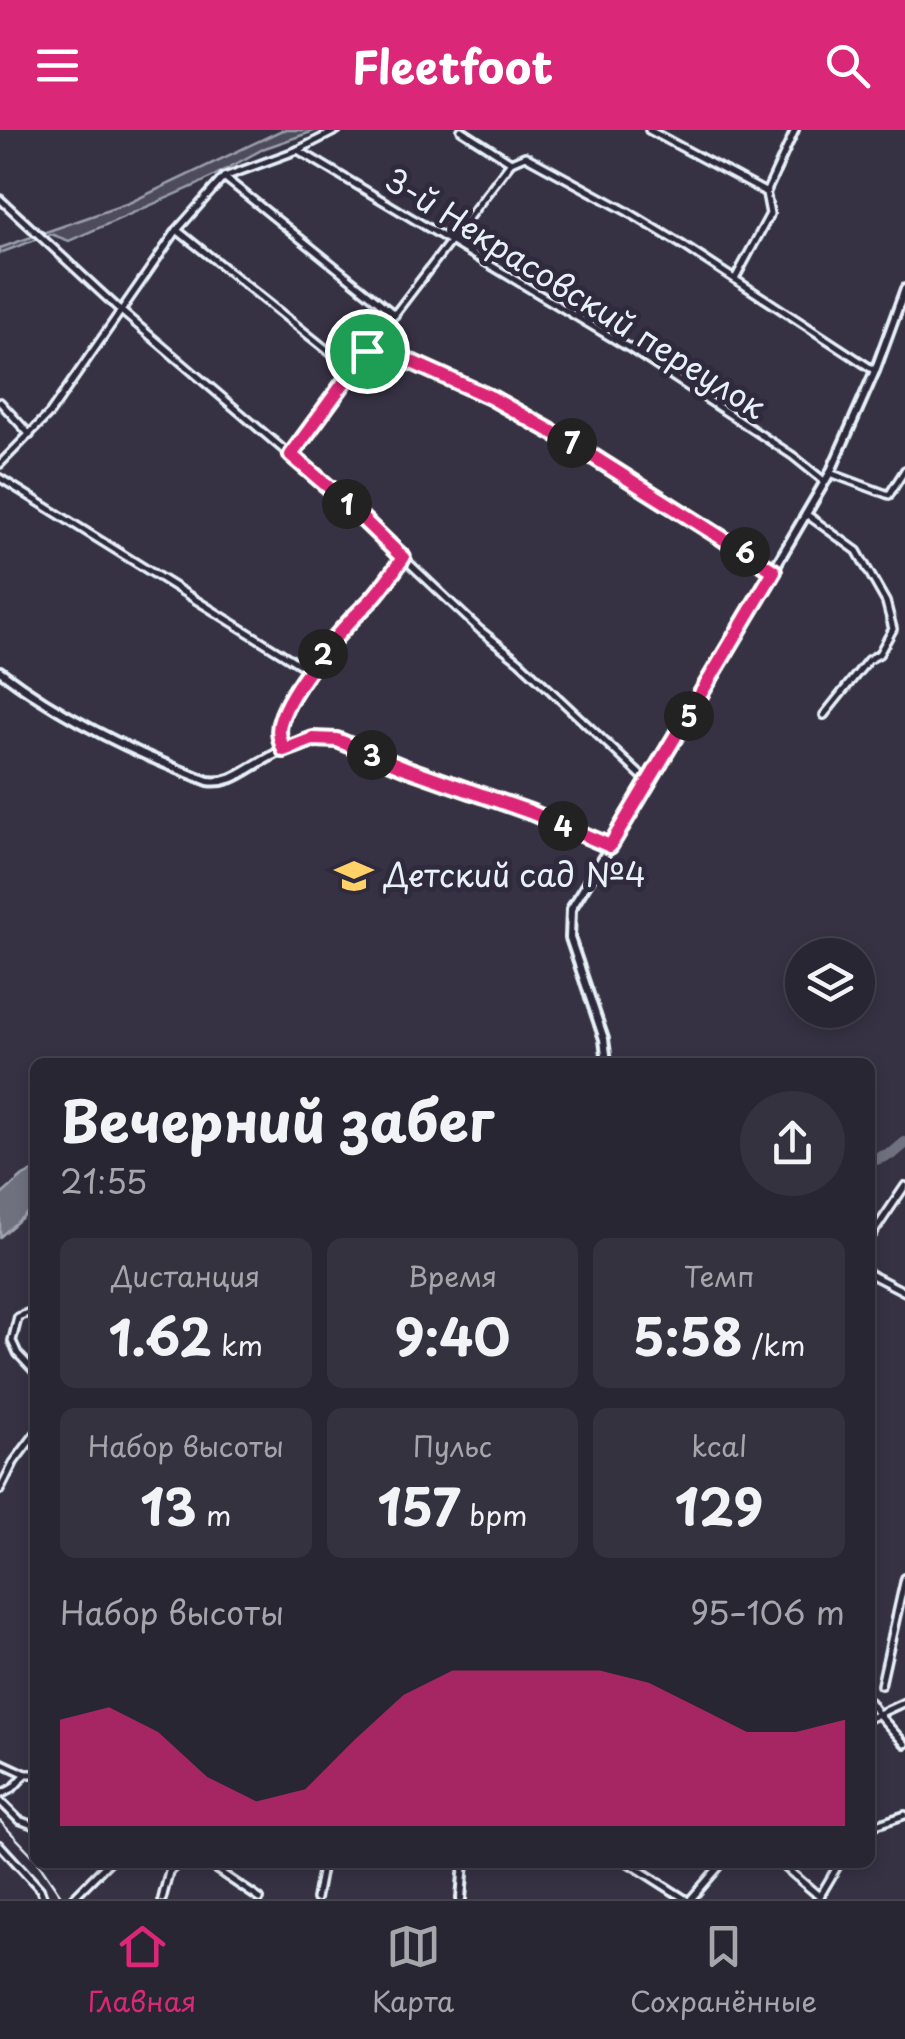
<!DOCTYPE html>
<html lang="ru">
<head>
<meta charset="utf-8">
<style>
  body { margin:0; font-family:"Playpen Sans",sans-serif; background:#34323f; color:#f1f3f6; height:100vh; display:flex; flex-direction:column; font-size:38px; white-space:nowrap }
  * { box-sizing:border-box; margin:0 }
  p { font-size:32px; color:#a5a5ac }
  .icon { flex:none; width:55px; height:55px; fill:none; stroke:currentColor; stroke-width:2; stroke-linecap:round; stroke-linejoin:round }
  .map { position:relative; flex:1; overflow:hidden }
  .details { position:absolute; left:30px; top:928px; width:845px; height:810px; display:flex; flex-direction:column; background:#282633; border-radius:15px; box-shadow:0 5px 15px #0003,0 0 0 2px #44434e }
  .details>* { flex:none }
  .buttons { position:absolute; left:785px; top:808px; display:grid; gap:20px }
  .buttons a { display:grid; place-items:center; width:90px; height:90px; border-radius:50%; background:#282633; box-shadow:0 5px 15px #0003,0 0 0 2px #44434e; font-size:50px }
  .pin { position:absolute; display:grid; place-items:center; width:85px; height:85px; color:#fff; margin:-42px; border:5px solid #fff; border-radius:50%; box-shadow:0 2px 10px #0007 }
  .km { position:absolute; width:50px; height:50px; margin:-25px; border-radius:50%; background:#222; color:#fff; font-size:28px; line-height:50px; text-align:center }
  .round { display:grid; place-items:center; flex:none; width:105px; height:105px; border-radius:52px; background:#34323f }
  .head { display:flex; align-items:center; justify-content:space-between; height:170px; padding:0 30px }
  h1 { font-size:55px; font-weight:700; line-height:75px }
  .figures { display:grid; grid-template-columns:repeat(3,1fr); gap:15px; height:170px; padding:10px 30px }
  .figures div { display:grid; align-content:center; border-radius:15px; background:#34323f; text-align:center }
  .figures b { font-size:50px; font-weight:700 }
  .figures small { font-size:28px; font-weight:400 }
  .figures p { font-size:28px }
  .chart { height:280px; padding:20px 30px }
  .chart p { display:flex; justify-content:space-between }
  .chart svg { width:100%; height:180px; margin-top:10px; fill:#db2777; opacity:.7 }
  header { display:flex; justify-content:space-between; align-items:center; height:130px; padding:0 30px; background:#db2777; color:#fff; font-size:45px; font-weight:700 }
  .tab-bar { display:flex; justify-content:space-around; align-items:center; height:140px; border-top:2px solid #44434e; background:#282633; font-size:28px; color:#a5a5ac }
  .tab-bar a { display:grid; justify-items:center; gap:5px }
  .tab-bar .selected { color:#db2777 }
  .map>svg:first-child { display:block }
  .green { fill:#4d4b5c; stroke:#9a9eaa; stroke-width:2.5 }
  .water { fill:#70717f; stroke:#a0a4af; stroke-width:2.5 }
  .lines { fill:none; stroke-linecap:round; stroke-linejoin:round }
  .river { stroke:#70717f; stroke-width:12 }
  .minor-casing { stroke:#e8f1f8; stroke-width:12 }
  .tertiary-casing { stroke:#e8f1f8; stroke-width:14 }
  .minor { stroke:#2f2a3d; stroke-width:5 }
  .tertiary { stroke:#2f2a3d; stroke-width:6 }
  .rail { stroke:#e8f1f8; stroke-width:2.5 }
  .route-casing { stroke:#fff; stroke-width:20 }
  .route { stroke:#db2777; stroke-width:12 }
  .labels { text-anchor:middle; stroke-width:10; stroke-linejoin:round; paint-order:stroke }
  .street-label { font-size:32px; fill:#e8f1f8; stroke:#2f2a3d }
  .poi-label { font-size:32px; fill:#e8f1f8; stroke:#2f2a3d; text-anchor:start }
</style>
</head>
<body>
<header><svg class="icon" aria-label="menu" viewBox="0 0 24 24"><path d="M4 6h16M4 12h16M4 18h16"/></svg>Fleetfoot<svg class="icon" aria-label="search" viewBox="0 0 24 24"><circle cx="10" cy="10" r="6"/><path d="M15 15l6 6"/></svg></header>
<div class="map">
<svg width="905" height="1769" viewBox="0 0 905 1769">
  <rect width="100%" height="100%" fill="#363244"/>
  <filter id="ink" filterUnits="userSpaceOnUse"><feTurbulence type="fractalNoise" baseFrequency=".01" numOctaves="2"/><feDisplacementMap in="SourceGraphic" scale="20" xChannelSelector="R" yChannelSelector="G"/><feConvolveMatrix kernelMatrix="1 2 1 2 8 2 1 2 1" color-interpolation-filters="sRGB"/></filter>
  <g filter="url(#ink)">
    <!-- green -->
    <polygon class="green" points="282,0 317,0 265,18 197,55 69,111 51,104 0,123 0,118 129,73"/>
    <!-- water -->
    <polygon class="water" points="35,1040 35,1076 0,1107 0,1066 23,1046"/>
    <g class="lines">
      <!-- river -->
      <polyline class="river" points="870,1031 893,1023 905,1013"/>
      <!-- minor casing -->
      <g class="minor-casing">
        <g id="minor">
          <polyline points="461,0 511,32 525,26 628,82 684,116 875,241"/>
          <polyline points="649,0 765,62"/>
          <polyline points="298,20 629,218 793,326 824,351"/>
          <polyline points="224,47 395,185"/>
          <polyline points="0,69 120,180 339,367 480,500 519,531 648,652"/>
          <polyline points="177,100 352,240"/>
          <polyline points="735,149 770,84 766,63 795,0"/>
          <polyline points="367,221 414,233 491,269 570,312 774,441"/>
          <polyline points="0,272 30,305"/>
          <polyline points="291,325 352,240 511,32"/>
          <polyline points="0,334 50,283 177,100 224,47 298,20 337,0"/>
          <polyline points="830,343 889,365 905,340"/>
          <polyline points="0,348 310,541"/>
          <polyline points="806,384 857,421 886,472 893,499 879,524 868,530 824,585"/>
          <path d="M284 620C280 610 277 601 280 590 290 558 340 501 364 477 379 464 391 444 403 428"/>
          <polyline points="870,1108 905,1056"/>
          <polyline points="870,1144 905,1162"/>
          <polyline points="35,1180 18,1187 12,1211 18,1224 35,1242"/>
          <polyline points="0,1360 14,1332 35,1304"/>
          <polyline points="881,1555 905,1448"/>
          <polyline points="870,1572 878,1584 905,1614"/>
          <polyline points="870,1588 905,1572"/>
          <polyline points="0,1632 26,1644 35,1644"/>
          <polyline points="0,1665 13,1658 26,1644"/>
          <polyline points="0,1671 19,1690 35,1696"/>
          <polyline points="870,1697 905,1685"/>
          <polyline points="0,1715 40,1759 44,1769"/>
          <polyline points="205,1732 260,1769"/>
          <polyline points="627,1732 685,1769"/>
          <polyline points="779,1732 820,1767"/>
          <polyline points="820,1766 840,1732"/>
          <polyline points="72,1769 109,1732"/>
          <polyline points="162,1769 169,1742 179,1732"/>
          <polyline points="316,1769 323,1732"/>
          <polyline points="691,1769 723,1732"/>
        </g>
      </g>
      <!-- tertiary casing -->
      <g class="tertiary-casing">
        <g id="tertiary">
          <path d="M0 541C62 588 134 623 208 651 229 654 242 643 259 633 280 621 303 609 327 608L530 683 611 716"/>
          <polyline points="607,932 604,909 570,808 571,779 649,653 830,343 875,241 905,159"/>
          <polyline points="461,1769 464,1732"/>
        </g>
      </g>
      <!-- minor -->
      <use href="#minor" class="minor"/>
      <!-- tertiary -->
      <use href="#tertiary" class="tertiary"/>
      <!-- rail -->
      <g class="rail">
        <polyline points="0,1691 35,1728"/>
        <polyline points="38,1732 63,1769"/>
      </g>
    </g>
  </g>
  <g class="lines" filter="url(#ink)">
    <!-- route casing -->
    <g class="route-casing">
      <path id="route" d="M367 221 414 233 492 268 570 312 774 441 610 716 530 682 408 639 337 610 313 609 284 620C280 610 277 601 281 590 291 557 339 501 364 477 379 464 391 444 403 428L339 366 291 325Z"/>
    </g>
    <!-- route -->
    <use href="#route" class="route"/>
  </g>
  <!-- icons -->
  <defs>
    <g id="school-bare" transform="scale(3)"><path d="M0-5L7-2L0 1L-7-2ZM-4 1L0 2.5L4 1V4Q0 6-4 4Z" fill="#ffd166" stroke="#2f2a3d" stroke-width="2.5" paint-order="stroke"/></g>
  </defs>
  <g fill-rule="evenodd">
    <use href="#school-bare" x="354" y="746"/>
  </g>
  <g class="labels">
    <!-- street labels -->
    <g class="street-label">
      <text transform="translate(575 164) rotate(32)" y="11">3-й Некрасовский переулок</text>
    </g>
    <!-- poi labels -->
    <g class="poi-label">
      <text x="384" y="757">Детский сад №4</text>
    </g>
  </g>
</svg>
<div class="buttons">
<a><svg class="icon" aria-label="layers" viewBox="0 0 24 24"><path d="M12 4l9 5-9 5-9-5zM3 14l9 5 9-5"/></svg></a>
</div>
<div class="pin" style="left:367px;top:221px;background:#1e9e55"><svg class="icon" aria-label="arrive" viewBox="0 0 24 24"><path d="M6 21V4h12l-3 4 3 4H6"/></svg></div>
<b class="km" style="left:347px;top:374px">1</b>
<b class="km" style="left:323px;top:524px">2</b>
<b class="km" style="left:372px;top:625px">3</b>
<b class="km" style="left:563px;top:696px">4</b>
<b class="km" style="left:689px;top:586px">5</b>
<b class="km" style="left:745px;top:422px">6</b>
<b class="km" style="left:572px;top:313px">7</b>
<section class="details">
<div class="head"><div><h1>Вечерний забег</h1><p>21:55</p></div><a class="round"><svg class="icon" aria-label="share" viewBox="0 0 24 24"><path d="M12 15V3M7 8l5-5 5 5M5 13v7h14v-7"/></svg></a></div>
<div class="figures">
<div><p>Дистанция</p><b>1.62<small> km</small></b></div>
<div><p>Время</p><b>9:40</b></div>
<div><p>Темп</p><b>5:58<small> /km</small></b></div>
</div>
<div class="figures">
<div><p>Набор высоты</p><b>13<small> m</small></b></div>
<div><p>Пульс</p><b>157<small> bpm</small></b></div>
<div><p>kcal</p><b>129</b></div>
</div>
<div class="chart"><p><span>Набор высоты</span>95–106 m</p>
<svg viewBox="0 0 160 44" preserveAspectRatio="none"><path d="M0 44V18L10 15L20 21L30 32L40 38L50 35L60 23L70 12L80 6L90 6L100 6L110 6L120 9L130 15L140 21L150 21L160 18V44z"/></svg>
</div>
</section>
</div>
<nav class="tab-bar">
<a class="selected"><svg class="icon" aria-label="home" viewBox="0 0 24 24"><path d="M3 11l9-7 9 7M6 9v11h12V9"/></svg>Главная</a>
<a><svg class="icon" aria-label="map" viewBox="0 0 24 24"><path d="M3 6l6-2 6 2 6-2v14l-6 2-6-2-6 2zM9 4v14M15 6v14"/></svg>Карта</a>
<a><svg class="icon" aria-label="saved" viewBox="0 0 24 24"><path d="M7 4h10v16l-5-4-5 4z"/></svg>Сохранённые</a>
</nav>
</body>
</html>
